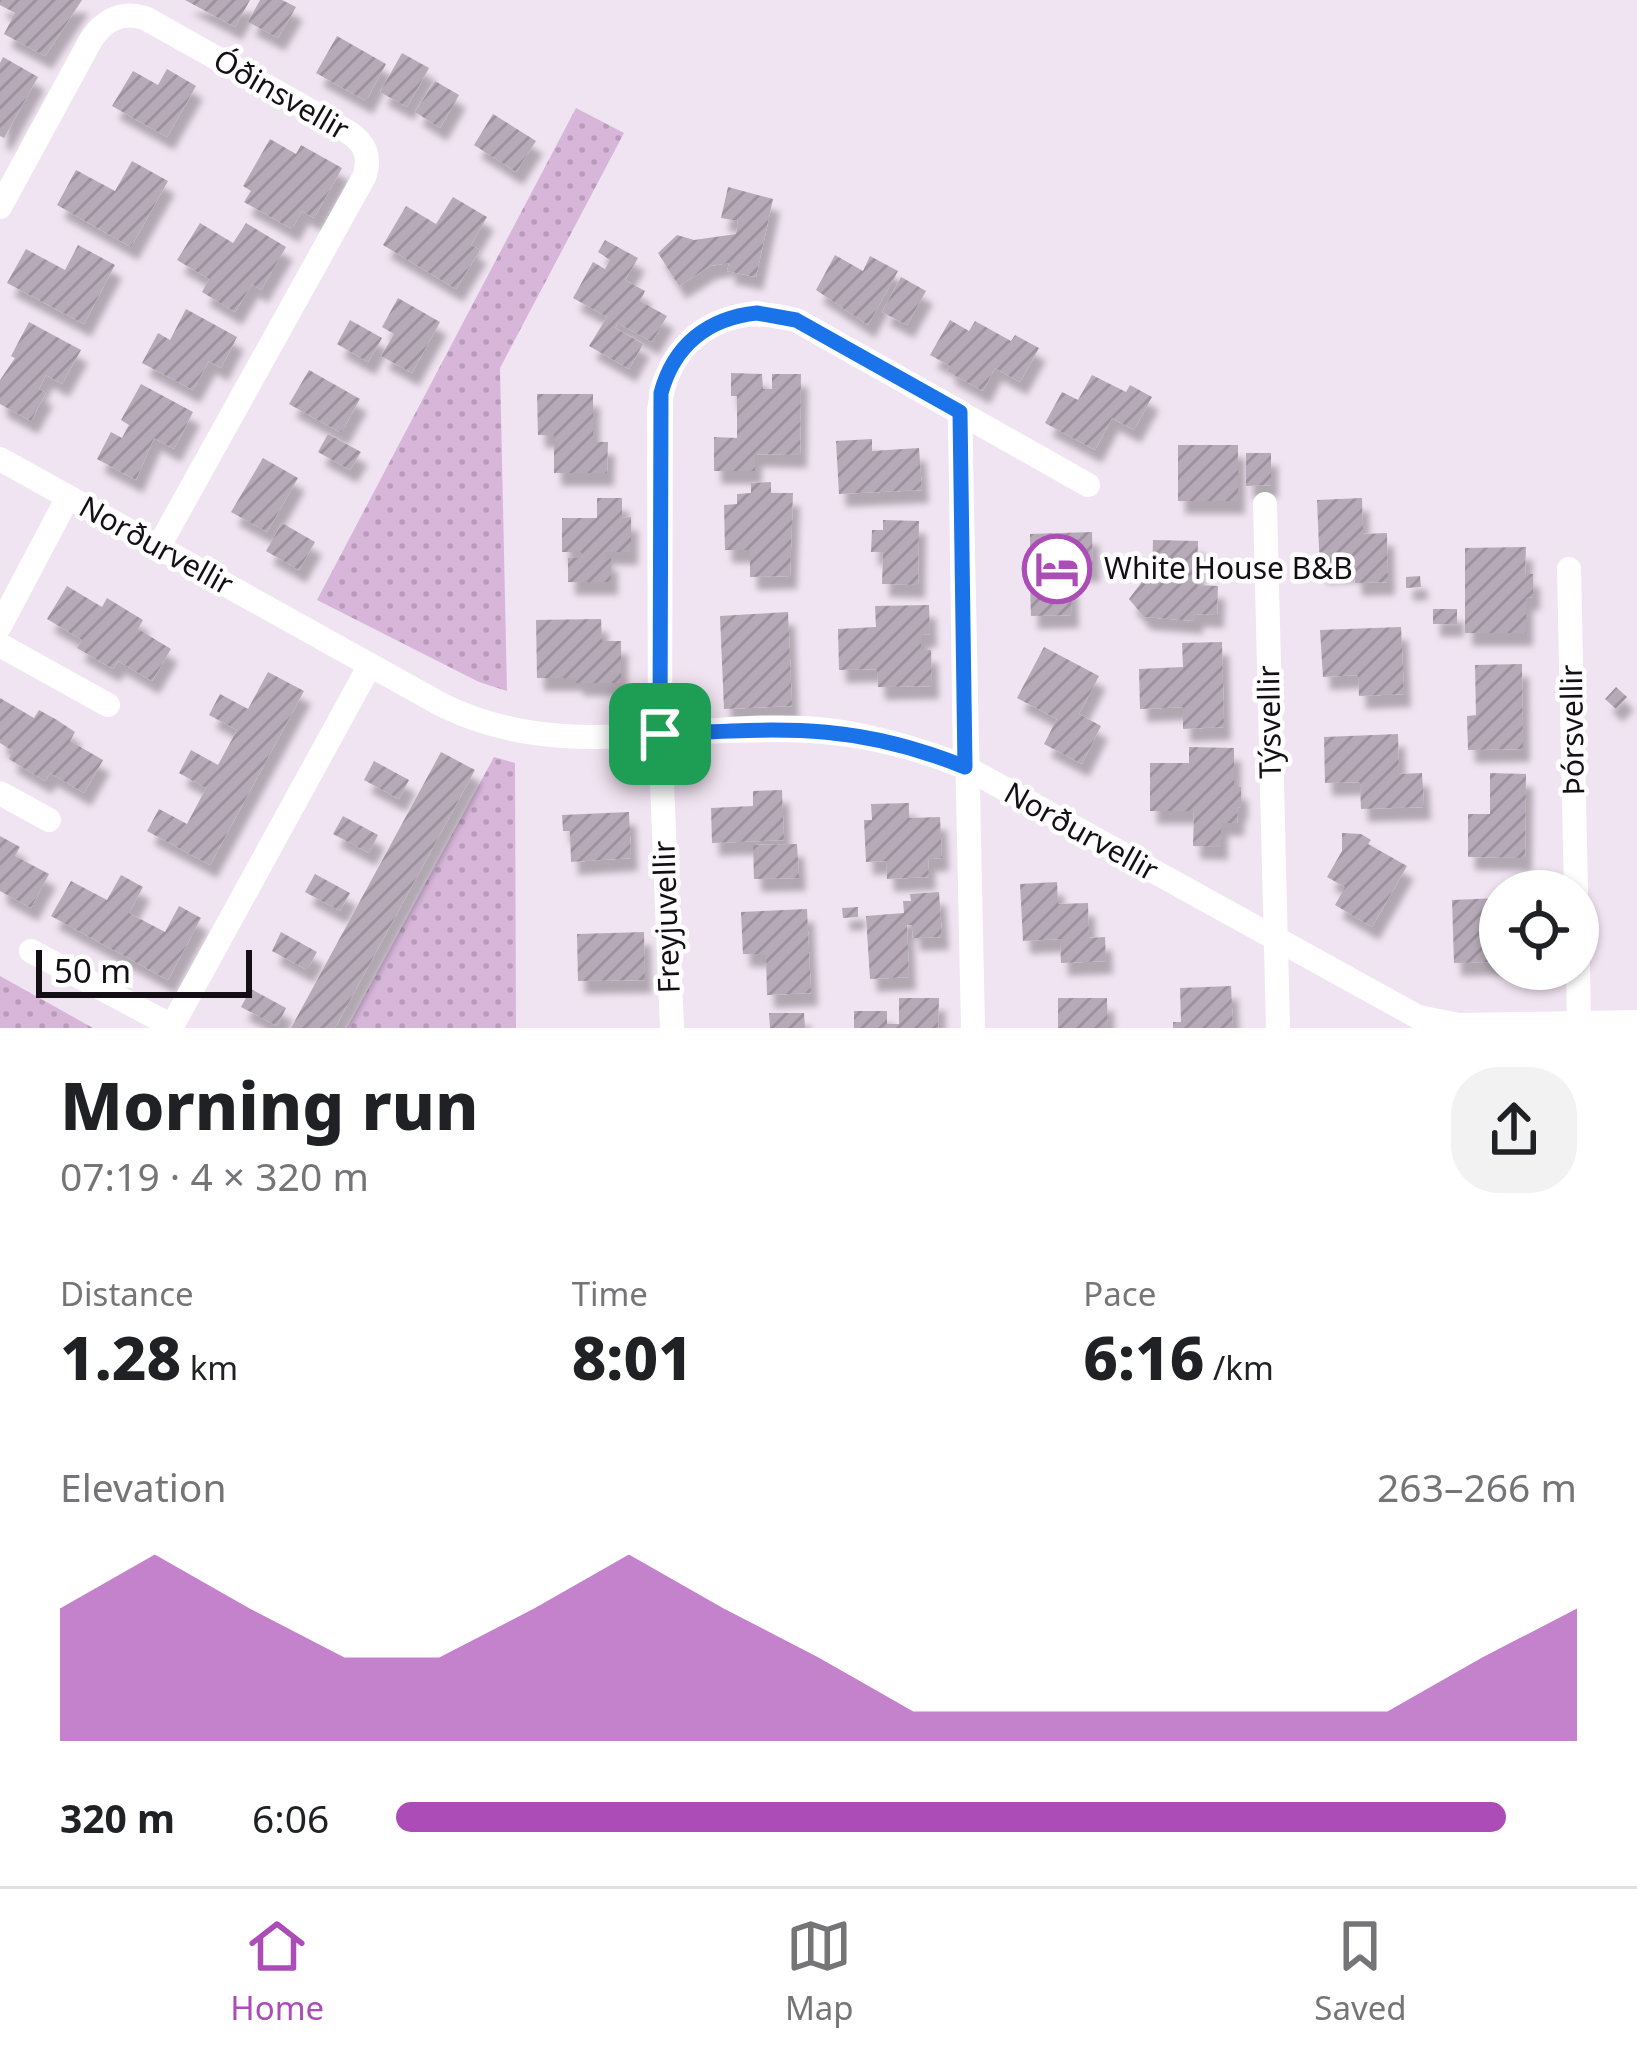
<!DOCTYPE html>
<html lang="en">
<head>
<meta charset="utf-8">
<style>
  body { margin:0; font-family:"Noto Sans",sans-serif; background:#f2f2f2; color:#202124; height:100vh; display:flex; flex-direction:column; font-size:45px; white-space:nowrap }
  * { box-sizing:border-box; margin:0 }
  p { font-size:39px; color:#757577 }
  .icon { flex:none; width:66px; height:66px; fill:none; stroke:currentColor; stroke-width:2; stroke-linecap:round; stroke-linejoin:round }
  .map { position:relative; height:1028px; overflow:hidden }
  .drawer { display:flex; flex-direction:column; background:#fff; flex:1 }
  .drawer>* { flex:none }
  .controls { position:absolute; left:1479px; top:870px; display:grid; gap:24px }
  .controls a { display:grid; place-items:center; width:120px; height:120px; border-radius:50%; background:#fff; box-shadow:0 3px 9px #0004; font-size:60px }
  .scale { position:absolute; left:36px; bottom:30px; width:216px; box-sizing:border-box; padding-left:12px; border:6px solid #130f14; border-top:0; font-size:33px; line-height:42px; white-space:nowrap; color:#130f14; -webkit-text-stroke:9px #fff; paint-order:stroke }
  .pin { position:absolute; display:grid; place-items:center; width:102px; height:102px; color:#fff; margin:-51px; border-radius:24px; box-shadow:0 6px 18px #0006 }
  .round { display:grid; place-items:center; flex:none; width:126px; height:126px; border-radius:48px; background:#f2f2f2 }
  .overview { display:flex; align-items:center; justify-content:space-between; height:204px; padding:0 60px }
  h1 { font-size:66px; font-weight:800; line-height:90px }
  .figures { display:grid; grid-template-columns:repeat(3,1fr); gap:18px; height:204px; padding:12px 60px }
  .figures div { display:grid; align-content:center }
  .figures b { font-size:60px; font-weight:800 }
  .figures small { font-size:33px; font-weight:400 }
  .figures p { font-size:33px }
  .chart { height:336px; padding:24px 60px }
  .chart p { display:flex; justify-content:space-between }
  .chart svg { width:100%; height:216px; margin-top:12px; fill:#ac4db7; opacity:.7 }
  ul { padding:0 60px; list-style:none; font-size:39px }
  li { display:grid; grid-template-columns:192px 144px 1fr; align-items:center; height:90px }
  li i { height:30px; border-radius:15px; background:#ac4db7 }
  .menu { display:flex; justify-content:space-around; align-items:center; height:168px; border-top:3px solid #e0e0e0; background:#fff; font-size:33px; color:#757577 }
  .menu a { display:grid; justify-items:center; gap:6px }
  .menu .current { color:#ac4db7 }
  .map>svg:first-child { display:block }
  .grass { fill:url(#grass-dots) }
  .building { fill:url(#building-hatch); filter:url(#shadow) }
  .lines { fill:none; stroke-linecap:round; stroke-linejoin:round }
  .street { stroke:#fff; stroke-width:24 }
  .route-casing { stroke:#fff; stroke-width:24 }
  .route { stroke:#1a73e8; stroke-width:15 }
  .labels { text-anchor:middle; stroke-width:9; stroke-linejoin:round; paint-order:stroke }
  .street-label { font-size:30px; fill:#130f14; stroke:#fff }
  .poi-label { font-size:30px; fill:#130f14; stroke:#fff; text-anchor:start }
</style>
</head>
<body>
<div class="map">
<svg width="1637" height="1028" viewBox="0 0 1637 1028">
  <defs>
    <pattern id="grass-dots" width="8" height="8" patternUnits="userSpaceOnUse" patternTransform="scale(3)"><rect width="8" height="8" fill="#d7b6da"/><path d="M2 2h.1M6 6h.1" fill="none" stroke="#b89bba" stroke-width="1.8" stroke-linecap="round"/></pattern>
    <pattern id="building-hatch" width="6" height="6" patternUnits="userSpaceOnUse" patternTransform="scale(3)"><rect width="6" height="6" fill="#b7aab8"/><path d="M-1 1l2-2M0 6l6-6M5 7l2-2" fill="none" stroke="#9c919d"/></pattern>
    <filter id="shadow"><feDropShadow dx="7" dy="13" stdDeviation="3" flood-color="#0004"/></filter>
  </defs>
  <rect width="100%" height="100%" fill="#f1e4f2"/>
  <!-- grass -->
  <g class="grass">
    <polygon points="576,108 624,133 500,368 507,691 479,682 317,600"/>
    <polygon points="494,757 515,763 516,1028 347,1028"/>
    <polygon points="0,976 93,1028 0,1028"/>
  </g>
  <!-- building -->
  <g class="building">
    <polygon points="0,0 82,0 45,56 4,34 15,13 0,5"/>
    <polygon points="185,0 250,0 235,27"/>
    <polygon points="260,0 282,0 296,7 278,38 248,22"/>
    <polygon points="337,36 386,64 366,101 316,73"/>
    <polygon points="402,53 429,68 407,107 380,92"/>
    <polygon points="3,57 38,77 4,138 0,136 0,63"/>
    <polygon points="167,69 196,86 167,137 112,106 133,71 158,85"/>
    <polygon points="435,81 459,95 440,128 415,112"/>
    <polygon points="493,114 536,141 516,172 474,145"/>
    <polygon points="270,139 296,154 301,145 342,168 314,218 302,211 292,229 244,202 251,191 243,186"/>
    <polygon points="132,161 168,181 131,247 57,205 76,170 115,191"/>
    <polygon points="728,187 773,199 756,277 727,271 729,263 710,266 679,286 658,253 677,235 694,240 736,234 738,221 721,218"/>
    <polygon points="453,197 487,217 471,245 480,250 456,289 383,245 406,206 436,224"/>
    <polygon points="200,223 233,243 246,223 286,247 261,290 252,284 235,312 202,292 209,279 177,260"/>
    <polygon points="605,240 638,258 625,280 645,291 640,301 667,316 652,342 618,323 615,328 643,344 629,369 589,346 607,317 573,298 593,262 605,269 610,260 598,252"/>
    <polygon points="78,245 115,265 84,324 7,283 26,249 65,270"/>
    <polygon points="835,255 863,271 870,256 898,271 868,325 816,290"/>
    <polygon points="901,277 926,291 907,325 882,312"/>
    <polygon points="398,298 440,322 412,373 381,356 394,334 382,327"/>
    <polygon points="186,309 237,337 221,368 209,361 193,390 142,363 158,333 170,340"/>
    <polygon points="350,320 382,338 368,362 337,344"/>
    <polygon points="950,320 969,331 975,321 1011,341 1015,335 1039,348 1020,382 995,368 983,391 947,371 950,366 930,355"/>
    <polygon points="29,322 81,350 62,384 46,375 39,389 46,393 31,421 0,404 0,380 15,358 11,356"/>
    <polygon points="309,370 360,399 341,433 289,404"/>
    <polygon points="731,373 762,374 763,389 772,389 772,374 801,374 800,455 755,454 755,471 714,471 714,437 737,438 737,396 731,396"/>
    <polygon points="1092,375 1126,392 1130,385 1152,397 1134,430 1112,418 1095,450 1045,423 1062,392 1078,400"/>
    <polygon points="141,384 193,412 174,449 154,438 136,480 97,459 111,432 122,438 129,425 121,420"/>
    <polygon points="537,394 593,394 593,442 608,442 607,473 554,473 554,435 538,435"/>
    <polygon points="328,434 361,452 350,470 318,452"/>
    <polygon points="872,439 872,451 919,448 922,490 839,494 836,441"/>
    <rect x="1178" y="445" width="60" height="56"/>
    <polygon points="1246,453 1271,453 1271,485 1246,486"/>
    <polygon points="263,458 298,478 267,532 231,512"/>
    <polygon points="771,482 771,493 793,493 790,576 750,577 750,550 725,550 724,505 737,504 737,494 751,493 751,483"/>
    <polygon points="597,498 622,498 622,518 631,517 631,552 605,552 605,558 611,558 611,582 568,582 568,558 582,558 581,552 562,552 562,518 597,518"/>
    <polygon points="1362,498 1363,534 1387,533 1388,582 1355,583 1354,569 1320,571 1317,500"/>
    <polygon points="883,520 919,521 918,585 882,584 883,552 871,552 872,530 883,530"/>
    <polygon points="282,523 315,542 299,570 266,551"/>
    <polygon points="1092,532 1093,569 1061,569 1062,582 1071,582 1072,615 1031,616 1030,583 1037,583 1037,570 1030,570 1030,534"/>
    <polygon points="1153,540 1198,541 1197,585 1218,586 1217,615 1196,614 1196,621 1144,617 1129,599 1144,579 1152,579"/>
    <polygon points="1526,547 1525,574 1533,574 1533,597 1526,598 1526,633 1465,633 1465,548"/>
    <polygon points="1420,576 1421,587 1406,588 1406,577"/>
    <polygon points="67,586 102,607 107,598 143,620 138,629 171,649 152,681 118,661 113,669 77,648 82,640 47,619"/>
    <polygon points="929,605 930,634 921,635 921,650 931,650 932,686 878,687 877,669 839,670 838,629 876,627 875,606"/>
    <rect x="1433" y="609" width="24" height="15"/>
    <polygon points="788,612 792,706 724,709 720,616"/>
    <polygon points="601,619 602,641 621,641 621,683 576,683 576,678 537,678 536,620"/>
    <polygon points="1401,627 1404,694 1359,696 1358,675 1323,677 1320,630"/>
    <polygon points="1222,642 1224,727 1183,729 1183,707 1140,709 1139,669 1183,667 1182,643"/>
    <polygon points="1044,647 1099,676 1079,714 1101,726 1082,764 1044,744 1057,719 1017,698"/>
    <polygon points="1522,664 1523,749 1468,750 1467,716 1476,715 1475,665"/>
    <polygon points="268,672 304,691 210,865 147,831 159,809 187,824 206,788 179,773 191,750 218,765 237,730 209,715 220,694 248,709"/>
    <polygon points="1616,687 1627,697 1616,709 1605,699"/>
    <polygon points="0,698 34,718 39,710 57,720 75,732 70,741 103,760 84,793 50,773 45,781 9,759 13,751 0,743"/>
    <polygon points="1398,734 1399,774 1422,773 1424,807 1361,809 1360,782 1325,783 1324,737"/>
    <polygon points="1189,747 1234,748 1234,787 1241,787 1241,808 1238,807 1237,823 1221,823 1221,847 1193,846 1194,811 1150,811 1150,763 1189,763"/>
    <polygon points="441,752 475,770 382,941 335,1028 291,1028"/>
    <polygon points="374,761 409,780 399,799 364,780"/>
    <polygon points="1490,773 1526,774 1525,858 1468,857 1468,814 1490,814"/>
    <polygon points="782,790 784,840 712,843 711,808 753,806 753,791"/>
    <polygon points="909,803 909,818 940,817 942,858 928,859 929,877 887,879 886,861 866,862 864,820 872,820 871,804"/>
    <polygon points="629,812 631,858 571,862 570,831 563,831 562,815"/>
    <polygon points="343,816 378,835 369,853 333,834"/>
    <polygon points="1342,833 1361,834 1371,840 1368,844 1407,866 1372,927 1335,905 1345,887 1327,877 1342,851"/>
    <polygon points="0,836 20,847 15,856 49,874 31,908 0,891"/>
    <polygon points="797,844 799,878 754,879 753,845"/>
    <polygon points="315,874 350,893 340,911 305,892"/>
    <polygon points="121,875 143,887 129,913 165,932 179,906 201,918 168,980 51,916 71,881 107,900"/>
    <polygon points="1057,882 1058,904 1088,903 1089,938 1105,937 1106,961 1061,963 1060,939 1023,941 1020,884"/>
    <polygon points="939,892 942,937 913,938 912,925 907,925 909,977 870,979 866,916 904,913 903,901 911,901 910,894"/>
    <polygon points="1500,898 1500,962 1454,963 1452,900"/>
    <polygon points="858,907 858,917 843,918 842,908"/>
    <polygon points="807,909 811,993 767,995 766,954 743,954 741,912"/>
    <polygon points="281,932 317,952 307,970 272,951"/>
    <polygon points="644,932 645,980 578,981 577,934"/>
    <polygon points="1231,986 1233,1028 1173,1028 1173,1022 1181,1022 1180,988"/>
    <polygon points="251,989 286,1008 277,1026 241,1007"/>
    <polygon points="899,998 939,998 938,1028 854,1028 854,1011 887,1011 887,1024 899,1024"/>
    <polygon points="1058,998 1107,998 1108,1028 1058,1028"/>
    <polygon points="769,1013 804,1013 805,1028 770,1028"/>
  </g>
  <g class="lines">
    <!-- street -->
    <g class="street">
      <path d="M0 207 92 38C106 19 122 11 145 18L348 132C366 143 371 158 364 177L158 548"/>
      <polyline points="960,412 973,1028"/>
      <path d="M0 459 442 705C562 764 679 722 805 728 861 731 914 747 965 767L1418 1017 1459 1025 1637 1022"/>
      <polyline points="1265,504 1278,1028"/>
      <polyline points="1569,569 1576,891"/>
      <polyline points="0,626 68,497"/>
      <polyline points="0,645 108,705"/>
      <polyline points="0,793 49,820"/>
      <polyline points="31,951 172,1026 370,665"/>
      <polyline points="1578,964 1579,1028"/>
      <path d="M672 1028 660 734 659 411C667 337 724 300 796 320L1088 485"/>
    </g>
  </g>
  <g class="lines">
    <!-- route casing -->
    <g class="route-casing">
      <path id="route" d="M757 313 796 320 960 412 965 767C851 721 779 729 660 734L661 393C674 345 708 318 757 313Z"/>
    </g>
    <!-- route -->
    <use href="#route" class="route"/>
  </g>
  <!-- icons -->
  <defs>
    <g id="hotel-ring" transform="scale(3.45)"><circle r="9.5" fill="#fff" stroke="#ac4db7" stroke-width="1.5"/><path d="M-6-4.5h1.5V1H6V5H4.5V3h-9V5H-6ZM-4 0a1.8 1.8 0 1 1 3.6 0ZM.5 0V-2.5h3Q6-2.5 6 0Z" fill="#ac4db7"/></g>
  </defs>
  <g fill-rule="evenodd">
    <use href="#hotel-ring" x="1057" y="569"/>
  </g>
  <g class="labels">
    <!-- street labels -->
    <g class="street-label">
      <text transform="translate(281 95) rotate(30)" y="10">Óðinsvellir</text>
      <text transform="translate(156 546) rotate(29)" y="10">Norðurvellir</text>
      <text transform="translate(1270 722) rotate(-91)" y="10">Týsvellir</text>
      <text transform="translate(1573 730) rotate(-91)" y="10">Þórsvellir</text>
      <text transform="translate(1081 832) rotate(29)" y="10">Norðurvellir</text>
      <text transform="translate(667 917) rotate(-92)" y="10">Freyjuvellir</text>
    </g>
    <!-- poi labels -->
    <g class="poi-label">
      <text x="1104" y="579">White House B&amp;B</text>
    </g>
  </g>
</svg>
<div class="controls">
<a><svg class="icon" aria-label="locate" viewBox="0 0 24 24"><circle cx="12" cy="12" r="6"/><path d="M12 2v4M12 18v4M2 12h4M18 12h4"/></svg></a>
</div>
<div class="scale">50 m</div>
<div class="pin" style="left:660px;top:734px;background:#1e9e55"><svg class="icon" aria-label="arrive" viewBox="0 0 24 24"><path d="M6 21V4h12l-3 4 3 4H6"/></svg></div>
</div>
<section class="drawer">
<div class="overview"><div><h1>Morning run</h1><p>07:19 · 4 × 320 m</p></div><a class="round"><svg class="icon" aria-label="share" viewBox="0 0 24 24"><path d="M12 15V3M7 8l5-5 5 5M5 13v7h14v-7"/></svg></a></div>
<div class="figures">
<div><p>Distance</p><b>1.28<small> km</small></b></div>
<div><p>Time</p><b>8:01</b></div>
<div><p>Pace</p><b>6:16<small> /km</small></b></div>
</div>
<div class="chart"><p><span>Elevation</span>263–266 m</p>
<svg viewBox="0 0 160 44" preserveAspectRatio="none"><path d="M0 44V17L10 6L20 17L30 27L40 27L50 17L60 6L70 17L80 27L90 38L100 38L110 38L120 38L130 38L140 38L150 27L160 17V44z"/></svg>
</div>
<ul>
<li><b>320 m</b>6:06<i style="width:94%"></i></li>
</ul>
</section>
<nav class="menu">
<a class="current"><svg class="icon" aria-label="home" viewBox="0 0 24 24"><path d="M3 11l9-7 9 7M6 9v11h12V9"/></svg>Home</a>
<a><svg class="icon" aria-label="map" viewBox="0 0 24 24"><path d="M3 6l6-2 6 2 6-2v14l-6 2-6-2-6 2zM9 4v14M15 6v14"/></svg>Map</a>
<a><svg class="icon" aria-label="saved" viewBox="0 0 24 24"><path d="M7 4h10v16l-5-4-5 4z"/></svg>Saved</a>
</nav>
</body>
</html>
